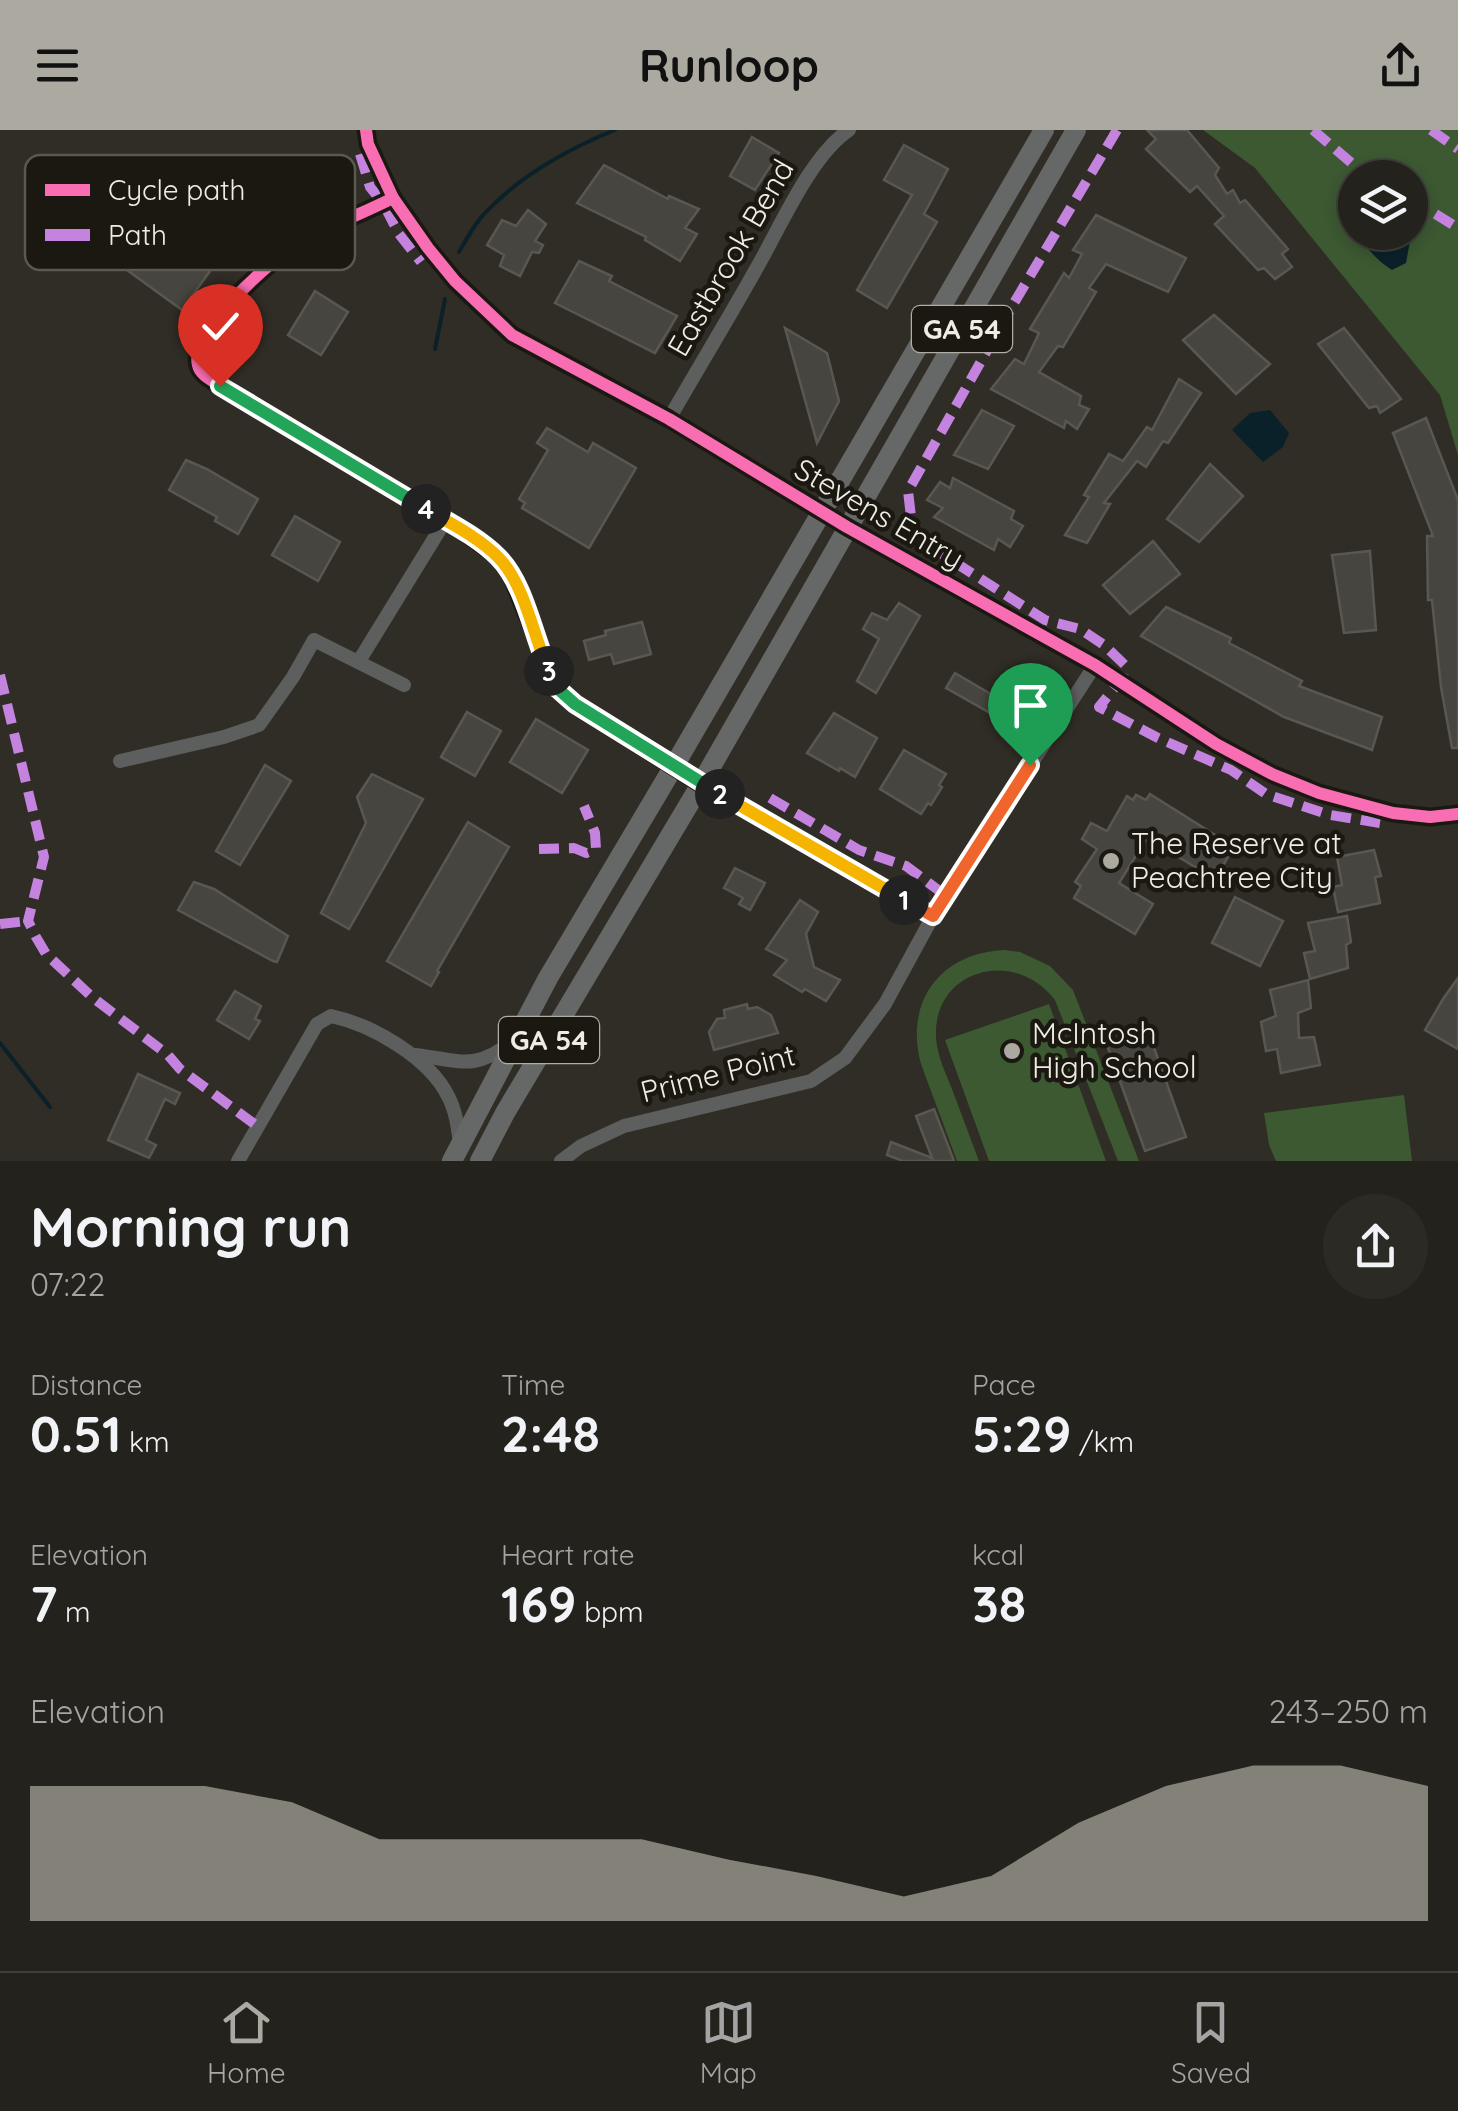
<!DOCTYPE html>
<html lang="en">
<head>
<meta charset="utf-8">
<style>
  body { margin:0; font-family:Quicksand,sans-serif; background:#2b2a25; color:#f1f3f6; height:100vh; display:flex; flex-direction:column; font-size:38px; white-space:nowrap }
  * { box-sizing:border-box; margin:0 }
  p { font-size:32px; color:#a3a4a3 }
  .icon { flex:none; width:55px; height:55px; fill:none; stroke:currentColor; stroke-width:2; stroke-linecap:round; stroke-linejoin:round }
  .map { position:relative; height:1031px; overflow:hidden }
  .drawer { display:flex; flex-direction:column; background:#23221c; flex:1 }
  .drawer>* { flex:none }
  .controls { position:absolute; left:1338px; top:30px; display:grid; gap:20px }
  .controls a { display:grid; place-items:center; width:90px; height:90px; border-radius:50%; background:#23221c; box-shadow:0 5px 15px #0003,0 0 0 2px #403f3b; font-size:50px }
  .pin { position:absolute; display:grid; place-items:center; width:85px; height:85px; color:#fff; margin:-102px -42px; border-radius:50% 50% 50% 0; rotate:-45deg; box-shadow:0 0 10px #0007 }
  .pin .icon { rotate:45deg }
  .km { position:absolute; width:50px; height:50px; margin:-25px; border-radius:50%; background:#222; color:#fff; font-size:28px; line-height:50px; text-align:center }
  .round { display:grid; place-items:center; flex:none; width:105px; height:105px; border-radius:52px; background:#2b2a25 }
  .headline { display:flex; align-items:center; justify-content:space-between; height:170px; padding:0 30px }
  h1 { font-size:55px; font-weight:700; line-height:75px }
  .figures { display:grid; grid-template-columns:repeat(3,1fr); gap:15px; height:170px; padding:10px 30px }
  .figures div { display:grid; align-content:center }
  .figures b { font-size:50px; font-weight:700 }
  .figures small { font-size:28px; font-weight:400 }
  .figures p { font-size:28px }
  .chart { height:280px; padding:20px 30px }
  .chart p { display:flex; justify-content:space-between }
  .chart svg { width:100%; height:180px; margin-top:10px; fill:#acaaa0; opacity:.7 }
  header { display:flex; justify-content:space-between; align-items:center; height:130px; padding:0 30px; background:#acaaa0; color:#111; font-size:45px; font-weight:700 }
  .dock { display:flex; justify-content:space-around; align-items:center; height:140px; border-top:2px solid #403f3b; background:#23221c; font-size:28px; color:#a3a4a3 }
  .dock a { display:grid; justify-items:center; gap:5px }
  .dock .active { color:#acaaa0 }
  .map>svg:first-child { display:block }
  .green { fill:#3c5932; fill-rule:evenodd }
  .water { fill:#0b2129 }
  .lines { fill:none; stroke-linecap:round; stroke-linejoin:round }
  .stream { stroke:#0b2129; stroke-width:4 }
  .building { fill:#47453f; stroke:#595750; stroke-width:2.5 }
  .street { stroke:#5d5f5f; stroke-width:14 }
  .secondary { stroke:#676a6a; stroke-width:18 }
  .primary { stroke:#656866; stroke-width:20 }
  .quiet { stroke:#c483df; stroke-width:10; stroke-dasharray:20 10; stroke-linecap:butt }
  .cycleway-casing { stroke:#1a1811; stroke-width:19 }
  .cycleway { stroke:#f96db3; stroke-width:12 }
  .split-1-casing { stroke:#fff; stroke-width:20 }
  .split-2-casing { stroke:#fff; stroke-width:20 }
  .split-3-casing { stroke:#fff; stroke-width:20 }
  .split-4-casing { stroke:#fff; stroke-width:20 }
  .split-5-casing { stroke:#fff; stroke-width:20 }
  .split-1 { stroke:#f0652b; stroke-width:12 }
  .split-2 { stroke:#f5b400; stroke-width:12 }
  .split-3 { stroke:#22a559; stroke-width:12 }
  .split-4 { stroke:#f5b400; stroke-width:12 }
  .split-5 { stroke:#22a559; stroke-width:12 }
  .poi-dot { fill:#acaaa0; stroke:#1a1811; stroke-width:4 }
  .labels { text-anchor:middle; stroke-width:9; stroke-linejoin:round; paint-order:stroke }
  .shield { fill:#1a1811; stroke:#afada4; stroke-width:2.5 }
  .shield-label { font-size:28px; font-weight:bold; fill:#efede3 }
  .street-label { font-size:30px; fill:#efede3; stroke:#1a1811 }
  .poi-label { font-size:30px; fill:#efede3; stroke:#1a1811; text-anchor:start }
  .key { fill:#1a1811; stroke:#5a5850; stroke-width:2.5 }
  .key-label { font-size:28px; fill:#efede3 }
</style>
</head>
<body>
<header><svg class="icon" aria-label="menu" viewBox="0 0 24 24"><path d="M4 6h16M4 12h16M4 18h16"/></svg>Runloop<svg class="icon" aria-label="share" viewBox="0 0 24 24"><path d="M12 15V3M7 8l5-5 5 5M5 13v7h14v-7"/></svg></header>
<div class="map">
<svg width="1458" height="1031" viewBox="0 0 1458 1031">
  <rect width="100%" height="100%" fill="#2f2d25"/>
  <!-- green -->
  <g class="green">
    <path d="M1203 0H1458V325L1440 265 1255 38ZM1355 48H1410V102H1355Z"/>
    <path d="M1004 820 1020 822 1050 836 1073 860 1139 1031H1118L1055 870C1015 817 933 839 936 907 937 925 945 942 952 959 961 983 970 1007 979 1031H957L921 934C904 872 940 823 1004 820Z"/>
    <polygon points="1049,874 1106,1031 989,1031 945,910"/>
    <polygon points="1404,965 1412,1031 1276,1031 1269,1015 1264,983"/>
  </g>
  <!-- water -->
  <g class="water">
    <path d="M1356 103H1407L1410 111 1406 133 1392 140C1376 130 1367 118 1356 103Z"/>
    <polygon points="1270,280 1289,303 1283,317 1263,332 1232,300 1250,283"/>
  </g>
  <g class="lines">
    <!-- stream -->
    <g class="stream">
      <path d="M459 122C467 109 474 94 485 83 520 46 568 19 615 0"/>
      <polyline points="435,219 445,169"/>
      <polyline points="0,913 50,977"/>
    </g>
  </g>
  <!-- building -->
  <g class="building">
    <polygon points="1147,0 1187,0 1219,38 1215,45 1227,64 1233,60 1240,73 1245,70 1288,119 1282,124 1292,137 1275,149 1264,138 1258,140 1215,94 1224,86 1197,56 1190,62 1146,19 1156,9"/>
    <polygon points="752,7 779,23 755,60 730,46"/>
    <polygon points="904,15 948,39 924,84 937,92 887,178 857,160 912,65 884,50"/>
    <polygon points="604,35 668,69 669,66 699,79 685,98 697,104 680,131 645,110 646,107 577,73"/>
    <polygon points="112,54 160,89 172,73 185,82 193,71 208,82 200,94 212,103 201,118 218,130 182,180 76,103"/>
    <polygon points="528,80 546,94 535,111 543,115 539,123 532,122 520,146 500,136 504,125 487,115 502,90 516,96"/>
    <polygon points="1096,85 1186,128 1168,162 1106,134 1089,158 1096,162 1063,217 1058,216 1039,242 1081,266 1079,275 1089,279 1077,299 1066,291 1064,298 991,259 1015,229 1024,234 1039,203 1030,199 1064,143 1069,148 1082,124 1073,120"/>
    <polygon points="579,131 612,146 609,151 677,186 655,223 555,173"/>
    <polygon points="315,161 348,182 321,225 288,205"/>
    <polygon points="1214,185 1270,234 1236,264 1183,210"/>
    <polygon points="785,198 827,223 839,271 817,313"/>
    <polygon points="1344,198 1401,269 1380,283 1377,276 1369,278 1318,214"/>
    <polygon points="1179,249 1201,263 1168,313 1163,311 1146,337 1137,331 1104,373 1110,374 1087,413 1065,405 1089,367 1084,365 1109,324 1123,331 1147,297 1152,300"/>
    <polygon points="982,280 1014,296 988,339 954,325"/>
    <polygon points="1426,288 1458,370 1458,618 1452,618 1441,557 1432,470 1428,470 1427,406 1433,406 1393,303"/>
    <polygon points="547,298 588,322 593,313 636,338 589,418 522,378 525,373 519,369 548,320 537,313"/>
    <polygon points="186,330 207,339 258,369 238,404 215,391 217,387 169,360"/>
    <polygon points="1210,334 1243,366 1199,412 1167,389"/>
    <polygon points="953,348 1014,381 1011,389 1023,396 1010,417 998,409 994,420 934,387 943,378 927,370 940,352 950,358"/>
    <polygon points="295,386 340,412 318,451 272,425"/>
    <polygon points="1153,411 1180,444 1130,484 1103,455"/>
    <polygon points="1370,421 1376,500 1344,503 1332,425"/>
    <polygon points="899,473 920,486 876,563 857,551 879,509 863,499 872,483 887,490"/>
    <polygon points="1166,477 1231,508 1229,513 1302,551 1299,556 1382,587 1372,620 1284,587 1141,506"/>
    <polygon points="642,492 651,524 614,534 611,524 589,530 584,511 606,505 605,501"/>
    <polygon points="955,543 1016,579 1008,593 946,558"/>
    <polygon points="467,582 501,601 475,646 441,627"/>
    <polygon points="834,583 877,608 855,647 840,638 839,641 807,623"/>
    <polygon points="536,589 588,620 562,663 510,632"/>
    <polygon points="904,620 946,644 939,655 942,657 931,675 928,673 921,684 880,659"/>
    <polygon points="265,635 291,651 240,735 216,721"/>
    <polygon points="372,644 423,669 349,799 321,783 366,693 357,667"/>
    <polygon points="1150,664 1234,717 1215,749 1147,708 1119,753 1153,774 1135,804 1074,768 1081,756 1075,752 1097,719 1082,709 1091,693 1107,701 1127,666 1133,670 1136,665 1146,670"/>
    <polygon points="468,692 509,717 437,841 439,842 431,856 387,831"/>
    <polygon points="1374,720 1381,746 1375,747 1380,773 1338,782 1333,757 1342,755 1337,727"/>
    <polygon points="735,738 765,753 750,780 739,774 743,768 724,758"/>
    <polygon points="194,752 214,759 288,806 277,832 273,831 178,780"/>
    <polygon points="1235,767 1283,791 1260,836 1212,813"/>
    <polygon points="800,770 818,782 806,804 814,837 840,850 826,871 805,859 802,862 774,845 787,830 766,819"/>
    <polygon points="1347,786 1351,812 1346,815 1348,838 1310,849 1304,823 1315,821 1308,793"/>
    <polygon points="1458,848 1458,919 1425,900 1443,869"/>
    <polygon points="1308,850 1311,878 1298,883 1299,908 1314,907 1320,935 1281,943 1277,919 1266,921 1261,892 1276,886 1270,860"/>
    <polygon points="235,861 261,876 255,889 260,891 249,909 217,890"/>
    <polygon points="747,874 748,879 757,877 771,885 778,903 714,920 709,902 717,889 725,888 724,880"/>
    <polygon points="1148,901 1186,1007 1145,1021 1107,915"/>
    <polygon points="138,944 180,963 175,974 165,969 146,1010 156,1015 149,1028 108,1010"/>
    <polygon points="934,979 954,1031 903,1031 887,1025 891,1012 932,1028 916,986"/>
  </g>
  <g class="lines">
    <!-- street -->
    <g class="street">
      <path d="M393 68C358 86 321 98 287 121 264 137 189 204 198 235 200 245 212 250 220 256L463 401 497 426 510 443 557 558 575 574 701 654 933 786"/>
      <path d="M669 289C697 240 727 191 755 141 779 100 810 26 849 0"/>
      <polyline points="359,531 445,391"/>
      <polyline points="120,631 224,607 259,595 293,547 314,510 404,555"/>
      <path d="M415 925C460 930 474 942 513 911"/>
      <path d="M238 1031 317 894 331 886C373 895 429 928 448 966 456 981 458 998 460 1014"/>
      <polyline points="561,1031 581,1016 624,996 811,951 845,928 885,874 933,786 1095,535"/>
    </g>
    <!-- secondary -->
    <polyline class="secondary" points="366,0 368,14 393,68 428,118 455,151 512,205 669,289 847,397 1095,535 1216,614 1272,644 1319,663 1393,683 1430,687 1458,684"/>
    <!-- primary -->
    <g class="primary">
      <polyline points="452,1031 548,848 674,636 1044,0"/>
      <polyline points="480,1031 505,983 701,654 1076,0"/>
    </g>
    <!-- quiet -->
    <g class="quiet">
      <polyline points="1117,0 1011,178 908,361 912,395 920,410 1045,490 1080,499 1104,515 1127,537 1120,551 1099,577 1158,608 1231,640 1266,664 1330,685 1380,693"/>
      <polyline points="1313,0 1369,48"/>
      <polyline points="1431,0 1458,19"/>
      <polyline points="360,24 370,57 383,73 399,104 421,132"/>
      <polyline points="1410,68 1458,98"/>
      <polyline points="0,545 44,727 28,791 36,807 46,824 92,867 168,925 180,939 257,996"/>
      <polyline points="770,668 859,720 906,736 946,766"/>
      <polyline points="539,719 574,718 586,723 596,719 595,703 584,676"/>
      <polyline points="0,794 28,791"/>
    </g>
    <!-- cycleway casing -->
    <g class="cycleway-casing">
      <g id="cycleway">
        <polyline points="366,0 368,14 393,68 428,118 455,151 512,205 669,289 847,397 1095,535 1216,614 1272,644 1319,663 1393,683 1430,687 1458,684"/>
        <path d="M393 68C358 86 321 98 287 121 264 137 189 204 198 235 200 245 212 250 220 256L463 401 497 426 510 443 557 558 575 574 701 654 933 786"/>
      </g>
    </g>
    <!-- cycleway -->
    <use href="#cycleway" class="cycleway"/>
  </g>
  <g class="lines">
    <!-- split-1 casing -->
    <g class="split-1-casing">
      <polyline id="split-1" points="904,770 933,786 1030,635"/>
    </g>
    <!-- split-2 casing -->
    <g class="split-2-casing">
      <polyline id="split-2" points="720,664 904,770"/>
    </g>
    <!-- split-3 casing -->
    <g class="split-3-casing">
      <polyline id="split-3" points="549,541 557,558 575,574 720,664"/>
    </g>
    <!-- split-4 casing -->
    <g class="split-4-casing">
      <path id="split-4" d="M426 379C450 393 478 407 498 427 525 454 533 506 549 541"/>
    </g>
    <!-- split-5 casing -->
    <g class="split-5-casing">
      <polyline id="split-5" points="220,256 426,379"/>
    </g>
    <!-- split-1 -->
    <use href="#split-1" class="split-1"/>
    <!-- split-2 -->
    <use href="#split-2" class="split-2"/>
    <!-- split-3 -->
    <use href="#split-3" class="split-3"/>
    <!-- split-4 -->
    <use href="#split-4" class="split-4"/>
    <!-- split-5 -->
    <use href="#split-5" class="split-5"/>
  </g>
  <!-- markers -->
  <g class="poi-dot">
    <circle cx="1111" cy="731" r="10"/>
    <circle cx="1012" cy="921" r="10"/>
  </g>
  <g class="labels">
    <!-- shield labels -->
    <g class="shield">
      <rect x="912" y="176" width="100" height="46" rx="8"/>
      <rect x="499" y="887" width="100" height="46" rx="8"/>
    </g>
    <g class="shield-label">
      <text x="962" y="209">GA 54</text>
      <text x="549" y="920">GA 54</text>
    </g>
    <!-- street labels -->
    <g class="street-label">
      <text transform="translate(731 128) rotate(-60)" y="10">Eastbrook Bend</text>
      <text transform="translate(879 384) rotate(30)" y="10">Stevens Entry</text>
      <text transform="translate(718 944) rotate(-14)" y="10">Prime Point</text>
    </g>
    <!-- poi labels -->
    <g class="poi-label">
      <text x="1131" y="724">The Reserve at<tspan x="1131" dy="34">Peachtree City</tspan></text>
      <text x="1032" y="914">McIntosh<tspan x="1032" dy="34">High School</tspan></text>
    </g>
  </g>
  <!-- legend -->
  <rect x="25" y="25" width="330" height="115" rx="15" class="key"/>
  <rect x="45" y="54" width="45" height="12" fill="#f96db3"/>
  <rect x="45" y="99" width="45" height="12" fill="#c483df"/>
  <g class="key-label">
    <text x="108" y="70">Cycle path</text>
    <text x="108" y="115">Path</text>
  </g>
</svg>
<div class="controls">
<a><svg class="icon" aria-label="layers" viewBox="0 0 24 24"><path d="M12 4l9 5-9 5-9-5zM3 14l9 5 9-5"/></svg></a>
</div>
<div class="pin" style="left:1030px;top:635px;background:#1e9e55"><svg class="icon" aria-label="arrive" viewBox="0 0 24 24"><path d="M6 21V4h12l-3 4 3 4H6"/></svg></div>
<div class="pin" style="left:220px;top:256px;background:#d93025"><svg class="icon" aria-label="check" viewBox="0 0 24 24"><path d="M5 12l5 5 9-10"/></svg></div>
<b class="km" style="left:904px;top:770px">1</b>
<b class="km" style="left:720px;top:664px">2</b>
<b class="km" style="left:549px;top:541px">3</b>
<b class="km" style="left:426px;top:379px">4</b>
</div>
<section class="drawer">
<div class="headline"><div><h1>Morning run</h1><p>07:22</p></div><a class="round"><svg class="icon" aria-label="share" viewBox="0 0 24 24"><path d="M12 15V3M7 8l5-5 5 5M5 13v7h14v-7"/></svg></a></div>
<div class="figures">
<div><p>Distance</p><b>0.51<small> km</small></b></div>
<div><p>Time</p><b>2:48</b></div>
<div><p>Pace</p><b>5:29<small> /km</small></b></div>
</div>
<div class="figures">
<div><p>Elevation</p><b>7<small> m</small></b></div>
<div><p>Heart rate</p><b>169<small> bpm</small></b></div>
<div><p>kcal</p><b>38</b></div>
</div>
<div class="chart"><p><span>Elevation</span>243–250 m</p>
<svg viewBox="0 0 160 44" preserveAspectRatio="none"><path d="M0 44V11L10 11L20 11L30 15L40 24L50 24L60 24L70 24L80 29L90 33L100 38L110 33L120 20L130 11L140 6L150 6L160 11V44z"/></svg>
</div>
</section>
<nav class="dock">
<a class="active"><svg class="icon" aria-label="home" viewBox="0 0 24 24"><path d="M3 11l9-7 9 7M6 9v11h12V9"/></svg>Home</a>
<a><svg class="icon" aria-label="map" viewBox="0 0 24 24"><path d="M3 6l6-2 6 2 6-2v14l-6 2-6-2-6 2zM9 4v14M15 6v14"/></svg>Map</a>
<a><svg class="icon" aria-label="saved" viewBox="0 0 24 24"><path d="M7 4h10v16l-5-4-5 4z"/></svg>Saved</a>
</nav>
</body>
</html>
